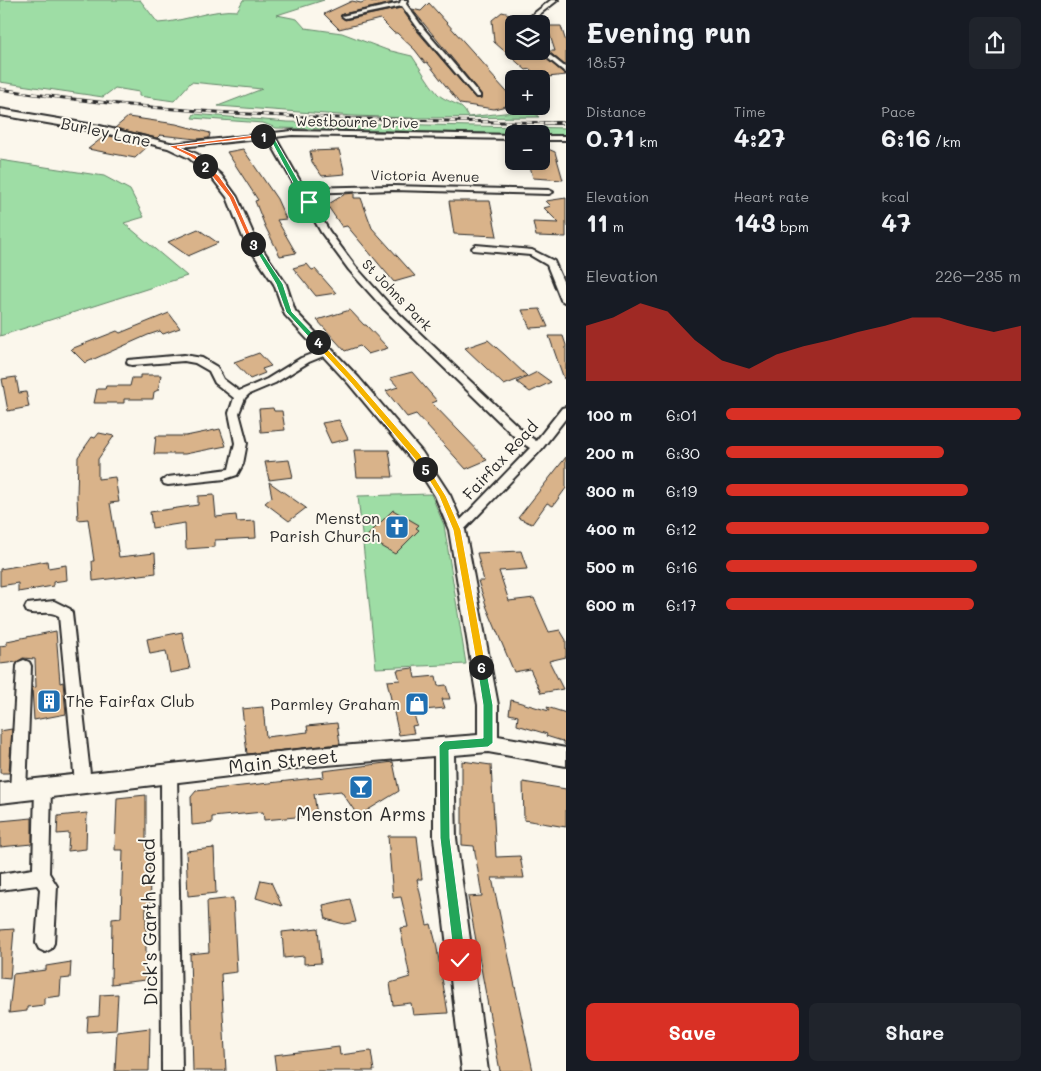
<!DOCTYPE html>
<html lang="en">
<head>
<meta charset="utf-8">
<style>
  body { margin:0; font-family:Mali,sans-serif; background:#20242c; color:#f1f3f6; height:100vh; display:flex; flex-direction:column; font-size:19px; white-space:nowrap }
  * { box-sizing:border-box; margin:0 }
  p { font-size:16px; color:#9ea1a6 }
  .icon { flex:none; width:28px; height:28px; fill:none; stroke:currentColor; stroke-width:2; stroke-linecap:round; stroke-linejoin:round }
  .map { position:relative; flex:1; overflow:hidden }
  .details { display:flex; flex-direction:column; background:#171b24; width:475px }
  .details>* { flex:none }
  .buttons { position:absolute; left:505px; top:15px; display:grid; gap:10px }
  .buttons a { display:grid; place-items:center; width:45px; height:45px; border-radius:8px; background:#171b24; box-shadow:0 2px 8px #0003; font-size:25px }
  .pin { position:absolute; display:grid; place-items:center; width:42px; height:42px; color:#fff; margin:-21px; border-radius:10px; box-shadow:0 2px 8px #0006 }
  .km { position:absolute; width:25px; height:25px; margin:-12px; border-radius:50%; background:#222; color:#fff; font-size:14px; line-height:25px; text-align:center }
  .round { display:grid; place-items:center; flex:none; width:52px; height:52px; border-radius:8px; background:#20242c }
  .overview { display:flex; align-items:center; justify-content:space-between; height:85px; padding:0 20px }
  h1 { font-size:28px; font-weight:800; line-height:38px }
  .metrics { display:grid; grid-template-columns:repeat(3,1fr); gap:8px; height:85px; padding:5px 20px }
  .metrics div { display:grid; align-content:center }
  .metrics b { font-size:25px; font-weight:800 }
  .metrics small { font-size:14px; font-weight:400 }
  .metrics p { font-size:14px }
  .chart { height:140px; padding:10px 20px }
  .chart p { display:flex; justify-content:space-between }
  .chart svg { width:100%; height:90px; margin-top:5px; fill:#d93025; opacity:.7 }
  .primary-button { display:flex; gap:10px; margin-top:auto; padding:10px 20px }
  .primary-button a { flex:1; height:58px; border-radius:8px; background:#d93025; color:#fff; font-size:20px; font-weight:800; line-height:58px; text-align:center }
  .primary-button a+a { background:#20242c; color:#f1f3f6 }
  ul { padding:0 20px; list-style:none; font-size:16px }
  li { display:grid; grid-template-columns:80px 60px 1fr; align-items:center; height:38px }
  li i { height:12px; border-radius:6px; background:#d93025 }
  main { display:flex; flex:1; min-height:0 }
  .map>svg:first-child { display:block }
  .green { fill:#9edda5; stroke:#648468 }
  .building { fill:#d9b38a; stroke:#2b2b2b }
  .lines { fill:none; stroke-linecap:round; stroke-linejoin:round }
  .minor-casing { stroke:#2b2b2b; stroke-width:4 }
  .tertiary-casing { stroke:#2b2b2b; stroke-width:4 }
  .minor { fill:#fbf7ec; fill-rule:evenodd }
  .tertiary { fill:#fbf7ec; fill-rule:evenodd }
  .rail-far1-casing { stroke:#2b2b2b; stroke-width:3 }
  .rail-casing { stroke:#2b2b2b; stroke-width:4 }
  .rail-far1 { stroke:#fbf7ec; stroke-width:2; stroke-dasharray:5.5; stroke-linecap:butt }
  .rail { stroke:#fbf7ec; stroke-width:2.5; stroke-dasharray:8; stroke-linecap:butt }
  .split-1 { fill:#22a559; stroke:#fff }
  .split-2 { fill:#f0652b; stroke:#fff }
  .split-3 { fill:#f0652b; stroke:#fff }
  .split-4 { fill:#22a559; stroke:#fff }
  .split-5 { fill:#f5b400; stroke:#fff }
  .split-6 { fill:#f5b400; stroke:#fff }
  .split-7 { fill:#22a559; stroke:#fff }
  .labels { text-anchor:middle; stroke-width:4; stroke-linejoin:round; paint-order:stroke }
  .far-street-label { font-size:14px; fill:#2b2b2b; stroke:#fbf7ec }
  .street-label { font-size:16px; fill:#2b2b2b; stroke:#fbf7ec }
  .poi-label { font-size:16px; fill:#2b2b2b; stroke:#fbf7ec; text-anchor:end }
  .near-street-label { font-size:19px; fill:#2b2b2b; stroke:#fbf7ec }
  .near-poi-label { font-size:19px; fill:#2b2b2b; stroke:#fbf7ec }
</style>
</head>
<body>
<main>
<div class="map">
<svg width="566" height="1071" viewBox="0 0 566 1071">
  <rect width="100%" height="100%" fill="#fbf7ec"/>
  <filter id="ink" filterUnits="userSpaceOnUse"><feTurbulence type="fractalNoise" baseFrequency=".02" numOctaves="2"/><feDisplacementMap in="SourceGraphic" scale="10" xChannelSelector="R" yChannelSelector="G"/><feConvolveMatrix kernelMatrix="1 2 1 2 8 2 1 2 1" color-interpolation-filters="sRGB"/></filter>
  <g filter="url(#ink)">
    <!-- green -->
    <g class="green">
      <path d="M0 0H140L158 23C183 22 214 8 237 11L243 0H324L277 15 297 19 305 28 342 33 387 50 412 56C420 68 428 82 437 93 447 104 462 101 468 117L531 110 539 117 414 118 353 116 218 106 262 89 191 82 174 101 139 96V92L115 88 103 97 0 82Z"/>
      <polygon points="194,114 287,122 566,128 566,135 276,128 263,123 192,118"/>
      <polygon points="0,160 104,176 130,190 144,217 124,223 187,276 0,336"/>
      <polygon points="431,494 444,525 466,664 376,668 358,496"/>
    </g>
    <!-- building -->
    <g class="building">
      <polygon points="368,0 374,2 384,0 393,3 342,14 340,16 345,20 401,8 418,32 475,98 481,98 481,94 412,9 421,11 429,3 490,71 488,71 514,100 514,104 494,109 460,104 427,62 425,63 415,50 397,33 394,33 380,19 339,29 324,14 352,1 361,3"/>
      <polygon points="502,12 510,14 514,51 538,52 566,75 539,78 530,69 526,70 494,42 492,20"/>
      <polygon points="547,26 561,26 566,42 566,66 548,51 555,51"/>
      <polygon points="128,117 176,124 210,133 209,138 196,139 160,135 157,138 115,128"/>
      <polygon points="106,135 149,145 135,158 88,149"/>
      <polygon points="541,146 555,152 563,180 533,178 529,162 541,163"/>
      <polygon points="243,149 277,199 286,219 277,220 296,253 280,256 265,226 255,201 258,200 227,152"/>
      <polygon points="339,150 345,174 322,176 312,162 310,151"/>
      <polygon points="354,193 354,198 361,198 372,228 415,276 394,282 347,226 342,227 327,205 345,194"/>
      <polygon points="566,198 566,237 536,236 533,222 559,223 544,208 551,206 546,201"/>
      <polygon points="449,201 490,201 497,236 454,234"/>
      <polygon points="198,229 218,243 188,256 168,242"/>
      <polygon points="307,264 312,270 315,269 336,293 316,296 293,268"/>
      <polygon points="540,309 548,327 530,328 522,310"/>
      <polygon points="350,310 364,325 366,325 388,348 368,354 360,346 345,351 317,320"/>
      <polygon points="169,313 180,328 163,334 160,331 148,335 85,363 71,349 117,331 120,333"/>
      <polygon points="549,336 563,336 566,345 566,378 564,379"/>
      <polygon points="488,340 505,355 527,376 504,385 465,348"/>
      <polygon points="259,353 271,366 262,369 265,373 250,379 234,362"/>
      <polygon points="412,372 437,401 432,403 487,460 466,469 416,414 407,417 386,391 398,387 390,378"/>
      <polygon points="537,372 551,382 530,392 517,382"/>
      <polygon points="140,375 161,375 158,390 154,392 153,399 124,399 124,403 94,403 97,389 105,389 106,386 130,386 132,378 140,378"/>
      <polygon points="16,377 19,393 26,392 29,407 8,411 2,379"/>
      <polygon points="273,408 274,411 282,411 285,430 261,432 259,409"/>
      <polygon points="339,420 348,439 331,443 322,423"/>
      <polygon points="220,429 226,446 185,454 154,454 156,436 186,436"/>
      <polygon points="99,433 114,436 98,459 98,479 115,477 119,502 110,503 119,557 155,553 156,573 93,581 92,561 94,561 88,519 78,520 77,496 78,457 92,437 95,438"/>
      <polygon points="354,450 389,450 393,477 357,477"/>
      <polygon points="566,457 566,488 553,506 547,503 532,524 518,518"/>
      <polygon points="289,460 293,477 269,480 265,462"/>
      <polygon points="269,482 306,508 289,521 265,503 272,497"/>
      <polygon points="214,495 216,517 236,515 237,522 255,521 256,538 215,540 215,547 186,549 185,523 152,528 150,512 198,505 198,496"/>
      <polygon points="393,510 419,525 416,528 419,530 395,554 366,537"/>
      <polygon points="521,551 527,569 499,571 509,601 534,598 549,632 560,630 566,640 566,657 549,661 563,689 541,693 530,669 514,672 487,608 478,581 484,581 477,553"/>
      <polygon points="47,561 48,568 66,565 67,580 53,582 53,586 18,592 18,583 0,586 0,569"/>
      <polygon points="56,631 60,683 63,682 66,714 34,720 32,688 36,687 35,659 23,658 17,662 0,664 0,646 7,645 7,641"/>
      <polygon points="182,632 190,669 170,673 166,651 150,654 147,639"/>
      <polygon points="413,668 415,678 436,676 438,686 446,685 450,699 442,699 445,708 413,711 417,725 412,726 414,733 399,735 387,681 400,680 397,670"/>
      <polygon points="511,700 549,711 547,707 566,713 566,746 562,741 546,736 547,734 517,725 518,716 509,714"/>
      <polygon points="263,707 266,737 308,732 307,726 337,723 340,744 247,754 242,709"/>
      <polygon points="12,729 9,773 0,773 0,731"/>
      <polygon points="462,761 491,765 496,857 520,856 524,878 492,878 533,1071 500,1071 468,897 482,896 474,846 462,845"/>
      <polygon points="393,762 399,791 358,816 341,791 314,794 317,815 264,820 263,812 212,817 212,823 192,825 191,797 196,791 324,777 323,771"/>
      <polygon points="523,782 566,789 566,827 524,820"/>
      <polygon points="146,795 146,852 149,851 150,906 146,906 146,980 111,984 112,919 121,918 123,850 115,850 117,798"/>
      <polygon points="87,813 86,849 68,851 69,833 57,834 58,816"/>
      <polygon points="32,818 32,844 0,847 0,821"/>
      <polygon points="388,836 417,836 422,879 417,879 427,925 431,924 436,943 448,1013 413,1015 411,1003 393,1005 390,983 410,977 400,928 408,927 401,897 393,898"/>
      <polygon points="214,848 216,893 188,896 186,851"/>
      <polygon points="261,880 271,882 282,906 256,898"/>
      <polygon points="233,898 237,972 221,974 226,1071 193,1071 190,954 209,952 207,901"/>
      <polygon points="350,899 356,922 344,924 326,919 323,905"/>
      <polygon points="318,928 321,963 304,964 304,956 284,958 282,932"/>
      <polygon points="14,929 10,979 0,978 0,930"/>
      <polygon points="71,962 70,978 61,979 60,996 44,998 44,1005 27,1007 27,1011 9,1013 13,974 46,970 46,966"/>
      <polygon points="118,994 116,1030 87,1032 88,1017 99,1016 100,995"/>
      <polygon points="150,1028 149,1071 115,1071 117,1032"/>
      <polygon points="339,1047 340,1055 371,1051 374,1071 276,1071 274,1055"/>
    </g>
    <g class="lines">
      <!-- minor casing -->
      <g class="minor-casing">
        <g id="minor">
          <polygon points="401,0 407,0 406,4 424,29 480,95 480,97 476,97 420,31 402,6 345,18 342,16 400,3"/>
          <polygon points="551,0 558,0 532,20 533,24 527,24 527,19"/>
          <polygon points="541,48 566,68 566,73 539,51 541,51"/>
          <polygon points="292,131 514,135 514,139 292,135 275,137 304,188 393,186 549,190 553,192 549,194 393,190 307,193 329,231 355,266 389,304 526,434 536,441 562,408 566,407 566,418 541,450 461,533 453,533 451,530 530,448 518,440 383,308 349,270 321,232 268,138 171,148 167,146 171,144"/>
          <rect x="541" y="136" width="25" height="4"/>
          <polygon points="476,245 532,250 554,261 566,288 566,303 561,300 547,265 530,255 473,250 472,248"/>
          <polygon points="327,348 331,349 331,353 309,362 275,383 249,394 245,398 239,413 247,443 243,464 237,475 225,479 168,485 164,484 162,481 168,477 229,469 235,443 229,413 234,398 215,383 209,371 195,363 184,361 132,365 128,364 127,362 128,360 184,355 202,358 217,367 223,379 239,391 267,379 301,358"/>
          <path d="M54 601 70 609 72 613 91 783 89 788 83 790 77 788 75 783 59 616C48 609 38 616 27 612L25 608 27 604Z"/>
          <polygon points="24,660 29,662 31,666 26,791 24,796 18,799 12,796 10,791 17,666 19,662"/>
          <polygon points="169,766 174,768 177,773 182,1071 162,1071 161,773 164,768"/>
          <polygon points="43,781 49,783 51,788 49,873 57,886 54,943 51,949 45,952 39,949 36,943 40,889 37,885 0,890 0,874 33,869 35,788 37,783"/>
        </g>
      </g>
      <!-- tertiary casing -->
      <g class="tertiary-casing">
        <polygon id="tertiary" points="0,109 100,126 174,144 197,154 221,175 237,197 256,240 286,284 295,311 359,378 422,452 450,495 465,530 498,705 498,736 566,748 566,766 488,752 454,755 456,838 488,1071 462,1071 434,838 434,756 315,766 0,803 0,783 315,748 478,735 478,705 449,530 435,496 412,460 349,384 285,315 274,284 244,240 227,197 213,179 189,158 168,148 100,132 0,115"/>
      </g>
      <!-- minor -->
      <use href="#minor" class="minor"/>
      <!-- tertiary -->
      <use href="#tertiary" class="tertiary"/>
      <!-- rail-far1 casing -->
      <g class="rail-far1-casing">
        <path id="rail-far1" d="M0 89C184 118 380 120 566 123"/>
      </g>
      <!-- rail casing -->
      <g class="rail-casing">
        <polyline id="rail" points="544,123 566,123"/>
      </g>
      <!-- rail-far1 -->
      <use href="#rail-far1" class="rail-far1"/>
      <!-- rail -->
      <use href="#rail" class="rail"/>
    </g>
  </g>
  <!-- split-1 -->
  <polygon class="split-1" points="263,134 272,134 311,203 307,203 297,190 269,137 261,137"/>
  <!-- split-2 -->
  <polygon class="split-2" points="263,134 264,137 177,147 195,155 206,165 205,168 191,157 169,146"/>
  <!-- split-3 -->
  <polygon class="split-3" points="203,165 206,165 219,176 234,197 255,245 250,244 229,197"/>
  <!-- split-4 -->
  <polygon class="split-4" points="251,242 255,242 283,284 292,312 320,341 320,344 315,344 286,312 276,284"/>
  <!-- split-5 -->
  <polygon class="split-5" points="315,341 320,341 356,380 420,454 429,469 428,471 423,471 414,458 351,383 315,344"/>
  <!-- split-6 -->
  <polygon class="split-6" points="423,467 428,467 446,496 461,530 486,667 481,671 477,667 453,530 439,496 422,469"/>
  <!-- split-7 -->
  <polygon class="split-7" points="481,663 486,667 493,705 493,743 488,747 449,750 450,838 466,960 464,964 460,966 456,964 454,960 440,838 439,746 444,741 483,738 483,705 477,667"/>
  <!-- icons -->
  <defs>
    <g id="church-square" transform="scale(1.25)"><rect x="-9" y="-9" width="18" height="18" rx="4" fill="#1f6fb2" stroke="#fbf7ec"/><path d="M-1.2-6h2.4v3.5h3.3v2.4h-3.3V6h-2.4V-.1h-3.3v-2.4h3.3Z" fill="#fff"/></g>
    <g id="building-square" transform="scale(1.25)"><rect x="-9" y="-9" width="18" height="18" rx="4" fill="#1f6fb2" stroke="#fbf7ec"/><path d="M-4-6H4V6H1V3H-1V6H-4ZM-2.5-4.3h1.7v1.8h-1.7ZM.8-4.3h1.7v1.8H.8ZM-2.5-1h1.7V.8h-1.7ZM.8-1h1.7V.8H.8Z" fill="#fff"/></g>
    <g id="shop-square" transform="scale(1.25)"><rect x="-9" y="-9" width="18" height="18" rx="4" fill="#1f6fb2" stroke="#fbf7ec"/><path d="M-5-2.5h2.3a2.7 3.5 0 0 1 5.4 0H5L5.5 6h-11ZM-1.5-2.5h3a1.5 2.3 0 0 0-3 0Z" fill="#fff"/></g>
    <g id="bar-square" transform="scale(1.25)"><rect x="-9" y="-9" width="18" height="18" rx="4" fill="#1f6fb2" stroke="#fbf7ec"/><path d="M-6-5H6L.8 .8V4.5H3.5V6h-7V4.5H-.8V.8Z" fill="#fff"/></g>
  </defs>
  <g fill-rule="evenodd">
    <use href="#church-square" x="397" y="527"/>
    <use href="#building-square" x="49" y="701"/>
    <use href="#shop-square" x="417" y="704"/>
    <use href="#bar-square" x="361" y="787"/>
  </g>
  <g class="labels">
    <!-- far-street labels -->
    <g class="far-street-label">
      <text transform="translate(357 122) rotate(1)" y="5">Westbourne Drive</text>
      <text transform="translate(425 176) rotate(1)" y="5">Victoria Avenue</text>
      <text transform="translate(397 295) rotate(46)" y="5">St Johns Park</text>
    </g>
    <!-- street labels -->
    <g class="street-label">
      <text transform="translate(106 132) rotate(12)" y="6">Burley Lane</text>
      <text transform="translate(500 460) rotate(-47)" y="6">Fairfax Road</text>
    </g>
    <!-- poi labels -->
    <g class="poi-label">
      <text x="380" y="524">Menston<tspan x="380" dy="18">Parish Church</tspan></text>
      <text x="66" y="707" text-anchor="start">The Fairfax Club</text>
      <text x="400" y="710">Parmley Graham</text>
    </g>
    <!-- near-street labels -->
    <g class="near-street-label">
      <text transform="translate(283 761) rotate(-6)" y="7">Main Street</text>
      <text transform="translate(149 922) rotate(-91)" y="7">Dick's Garth Road</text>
    </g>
    <!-- near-poi labels -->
    <g class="near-poi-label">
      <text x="361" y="821">Menston Arms</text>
    </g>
  </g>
</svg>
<div class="buttons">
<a><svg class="icon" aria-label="layers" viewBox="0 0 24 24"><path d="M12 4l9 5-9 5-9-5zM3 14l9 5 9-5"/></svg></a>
<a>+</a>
<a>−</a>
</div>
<div class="pin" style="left:309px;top:202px;background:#1e9e55"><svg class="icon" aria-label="arrive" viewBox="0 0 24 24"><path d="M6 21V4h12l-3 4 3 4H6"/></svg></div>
<div class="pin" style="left:460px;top:960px;background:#d93025"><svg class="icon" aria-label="check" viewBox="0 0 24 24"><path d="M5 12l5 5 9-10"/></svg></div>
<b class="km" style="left:263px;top:136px">1</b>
<b class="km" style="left:205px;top:166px">2</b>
<b class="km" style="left:253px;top:244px">3</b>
<b class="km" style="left:318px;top:342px">4</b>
<b class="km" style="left:425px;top:469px">5</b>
<b class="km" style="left:481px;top:667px">6</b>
</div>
<section class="details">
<div class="overview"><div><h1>Evening run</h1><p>18:57</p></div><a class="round"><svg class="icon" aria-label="share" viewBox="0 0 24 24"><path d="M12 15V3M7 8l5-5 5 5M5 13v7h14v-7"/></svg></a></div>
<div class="metrics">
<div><p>Distance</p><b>0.71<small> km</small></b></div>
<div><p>Time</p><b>4:27</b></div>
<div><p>Pace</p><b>6:16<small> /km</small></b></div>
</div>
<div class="metrics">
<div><p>Elevation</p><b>11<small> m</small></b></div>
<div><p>Heart rate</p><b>143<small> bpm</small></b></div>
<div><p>kcal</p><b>47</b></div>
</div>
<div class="chart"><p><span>Elevation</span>226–235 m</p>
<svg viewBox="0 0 160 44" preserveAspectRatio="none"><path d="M0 44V17L10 13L20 6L30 10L40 24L50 34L60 38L70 31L80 27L90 24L100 20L110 17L120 13L130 13L140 17L150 20L160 17V44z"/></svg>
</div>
<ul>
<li><b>100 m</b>6:01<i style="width:100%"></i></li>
<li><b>200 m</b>6:30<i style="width:74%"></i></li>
<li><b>300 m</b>6:19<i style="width:82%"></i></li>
<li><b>400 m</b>6:12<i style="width:89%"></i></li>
<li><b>500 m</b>6:16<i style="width:85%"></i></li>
<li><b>600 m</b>6:17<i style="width:84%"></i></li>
</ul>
<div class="primary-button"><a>Save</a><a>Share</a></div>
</section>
</main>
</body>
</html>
